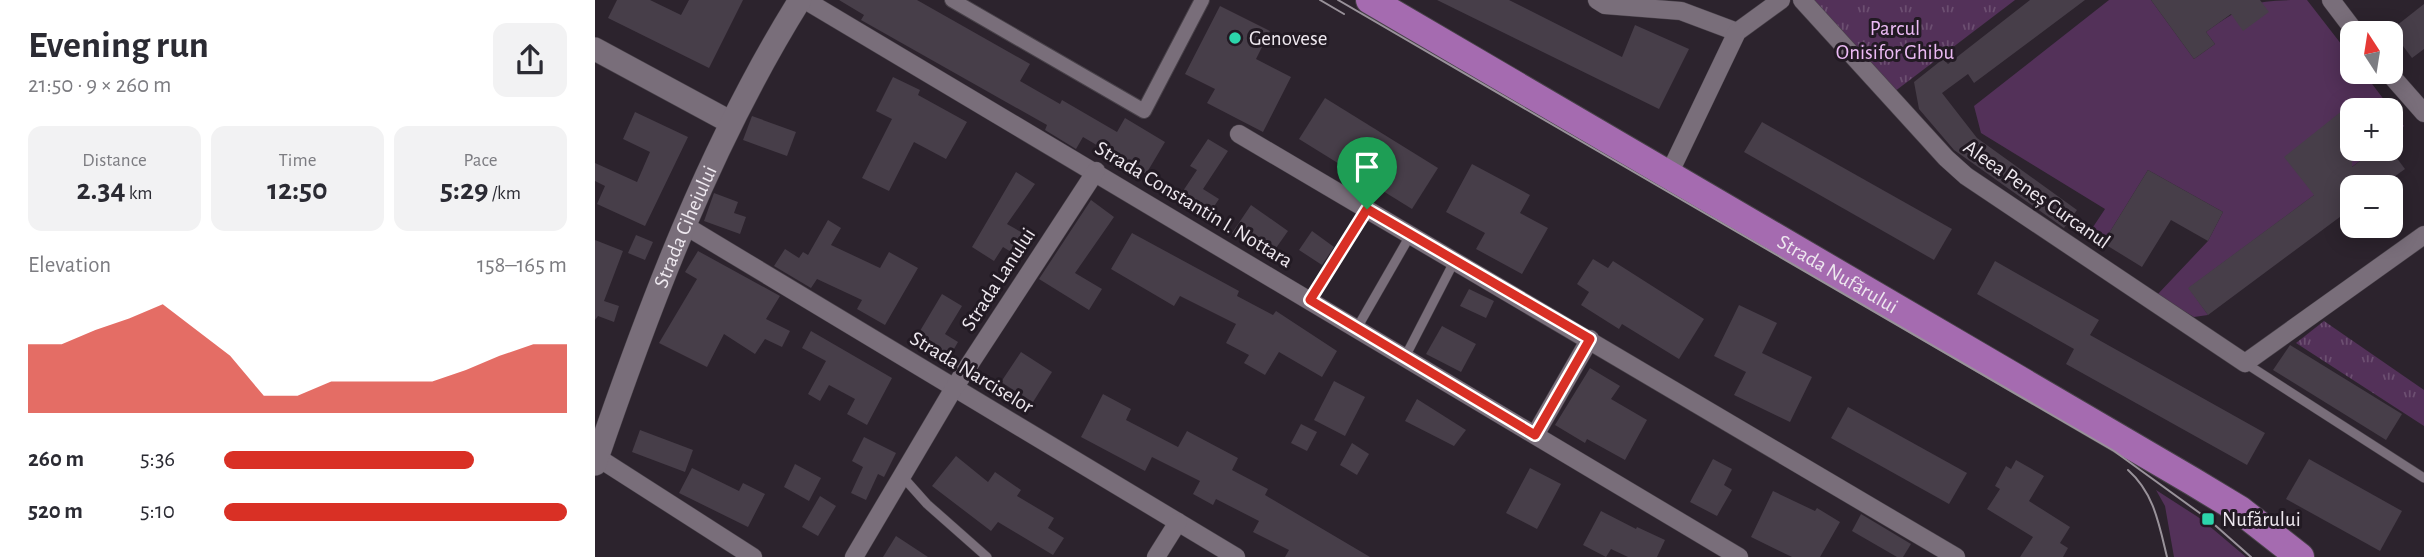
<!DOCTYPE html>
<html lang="en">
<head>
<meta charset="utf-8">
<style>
  body { margin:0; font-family:"Alegreya Sans",sans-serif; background:#f2f2f3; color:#2b2b33; height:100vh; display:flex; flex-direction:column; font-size:26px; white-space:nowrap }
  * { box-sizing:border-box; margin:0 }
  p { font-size:23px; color:#7c7c81 }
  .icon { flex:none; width:38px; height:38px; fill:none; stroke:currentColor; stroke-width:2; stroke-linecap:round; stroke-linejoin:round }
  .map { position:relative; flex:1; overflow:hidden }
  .details { display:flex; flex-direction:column; background:#fff; width:595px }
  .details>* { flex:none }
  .needle { width:46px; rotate:348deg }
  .buttons { position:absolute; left:1745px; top:21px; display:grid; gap:14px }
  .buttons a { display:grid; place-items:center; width:63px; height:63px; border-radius:14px; background:#fff; box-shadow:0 4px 18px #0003; font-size:35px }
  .pin { position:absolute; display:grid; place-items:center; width:60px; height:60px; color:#fff; margin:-72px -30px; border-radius:50% 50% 50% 0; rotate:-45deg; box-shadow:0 0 7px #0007 }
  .pin .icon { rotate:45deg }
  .round { display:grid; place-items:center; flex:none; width:74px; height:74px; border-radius:14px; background:#f2f2f3 }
  .overview { display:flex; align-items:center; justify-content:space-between; height:119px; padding:0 28px }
  h1 { font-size:38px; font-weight:700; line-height:52px }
  .metrics { display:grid; grid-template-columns:repeat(3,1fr); gap:10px; height:119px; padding:7px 28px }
  .metrics div { display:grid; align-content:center; border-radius:14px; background:#f2f2f3; text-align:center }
  .metrics b { font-size:30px; font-weight:700 }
  .metrics small { font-size:19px; font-weight:400 }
  .metrics p { font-size:19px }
  .chart { height:196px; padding:14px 28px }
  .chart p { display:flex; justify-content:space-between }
  .chart svg { width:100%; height:126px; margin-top:7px; fill:#d93025; opacity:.7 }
  ul { padding:0 28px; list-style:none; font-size:23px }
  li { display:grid; grid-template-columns:112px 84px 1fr; align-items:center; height:52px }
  li i { height:18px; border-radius:9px; background:#d93025 }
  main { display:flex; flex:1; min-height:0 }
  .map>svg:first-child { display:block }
  .grass { fill:#533159 }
  .park { fill:url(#park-tufts) }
  .building { fill:#473e49 }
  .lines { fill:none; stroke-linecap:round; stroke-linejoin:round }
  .service-casing { stroke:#484149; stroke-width:10 }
  .pedestrian-casing { stroke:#484149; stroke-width:16 }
  .minor-casing { stroke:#484149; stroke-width:19 }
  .tertiary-casing { stroke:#484149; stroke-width:24 }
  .primary-casing { stroke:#484149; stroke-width:30 }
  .service { stroke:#796e7a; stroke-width:9 }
  .pedestrian { stroke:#796e7a; stroke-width:14 }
  .minor { stroke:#796e7a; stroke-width:18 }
  .tertiary { stroke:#796e7a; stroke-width:23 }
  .primary { stroke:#a56bb0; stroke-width:28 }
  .tram { stroke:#99929a; stroke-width:2 }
  .route-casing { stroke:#fff; stroke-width:14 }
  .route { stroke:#d93025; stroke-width:9 }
  .poi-dot { fill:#2cd5ab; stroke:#221a23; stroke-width:2.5 }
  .labels { text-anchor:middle; stroke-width:6; stroke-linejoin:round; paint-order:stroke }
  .park-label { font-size:21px; fill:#ecbbf5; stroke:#221a23 }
  .poi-label { font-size:21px; fill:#eee8ef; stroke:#221a23; text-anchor:start }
  .street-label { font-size:21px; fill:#eee8ef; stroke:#221a23 }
</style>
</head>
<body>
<main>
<section class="details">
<div class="overview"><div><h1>Evening run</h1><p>21:50 · 9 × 260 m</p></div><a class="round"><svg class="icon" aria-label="share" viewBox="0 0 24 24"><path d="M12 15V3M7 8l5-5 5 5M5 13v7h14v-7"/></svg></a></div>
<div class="metrics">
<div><p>Distance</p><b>2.34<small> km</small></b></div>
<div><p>Time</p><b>12:50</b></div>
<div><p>Pace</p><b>5:29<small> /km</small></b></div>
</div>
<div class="chart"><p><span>Elevation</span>158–165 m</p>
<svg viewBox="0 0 160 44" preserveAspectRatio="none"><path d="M0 44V20L10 20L20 15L30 11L40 6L50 15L60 24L70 38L80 38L90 33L100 33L110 33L120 33L130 29L140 24L150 20L160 20V44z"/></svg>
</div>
<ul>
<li><b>260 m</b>5:36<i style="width:73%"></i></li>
<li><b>520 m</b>5:10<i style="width:100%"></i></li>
</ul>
</section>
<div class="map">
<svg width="1829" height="557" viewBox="0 0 1829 557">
  <defs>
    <pattern id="park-tufts" width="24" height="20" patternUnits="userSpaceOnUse" patternTransform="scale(1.75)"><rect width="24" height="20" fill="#533159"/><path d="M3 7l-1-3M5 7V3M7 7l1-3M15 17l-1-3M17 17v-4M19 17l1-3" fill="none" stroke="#6c4f71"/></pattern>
  </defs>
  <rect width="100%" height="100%" fill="#2c232d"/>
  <!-- grass -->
  <g class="grass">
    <path d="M1514 0H1556L1599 59 1620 44 1611 32C1654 1 1661 0 1712 0L1757 58V72H1768L1809 126 1796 137V110H1757V149H1781L1594 288 1613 315 1599 317 1562 295 1613 241 1628 212 1553 170 1508 243 1494 233 1510 209 1386 133 1379 106Z"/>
    <polygon points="1561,490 1606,519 1651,557 1579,557 1570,506"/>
  </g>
  <!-- park -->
  <g class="park">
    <polygon points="1207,0 1420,0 1295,95"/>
    <polygon points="1729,321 1829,390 1829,426 1701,343"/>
  </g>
  <!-- building -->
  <g class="building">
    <polygon points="22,0 55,0 86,15 94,0 148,0 114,68 13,18"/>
    <polygon points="244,0 322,0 435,64 425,81 465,104 467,100 522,132 530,118 570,142 551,174 488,137 481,149 450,130 452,125 266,20 269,15"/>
    <polygon points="842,0 914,0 1027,57 1040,25 1094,49 1064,109"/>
    <polygon points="1435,0 1490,0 1379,83 1373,74 1347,93 1382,138 1482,210 1469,228 1359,150 1324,109 1319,82 1348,59 1353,64"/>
    <polygon points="1556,0 1665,0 1674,12 1648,31 1636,14 1611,32 1620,44 1599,59"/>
    <polygon points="1829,4 1829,49 1817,58 1796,30"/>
    <polygon points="625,6 675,31 661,59 696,77 668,132 612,103 620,89 590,74"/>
    <polygon points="298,77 325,90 323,95 372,122 351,159 319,142 294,191 267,178 297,119 281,111"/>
    <polygon points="730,98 843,168 817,209 704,139"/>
    <polygon points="1748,110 1757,122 1757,167 1781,149 1795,149 1810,169 1785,187 1757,187 1757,208 1613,315 1593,288 1719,195 1689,157"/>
    <polygon points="40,112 93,137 50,226 2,204 10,186 0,181 0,163 42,182 55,152 28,139"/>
    <polygon points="157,116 201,132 192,156 148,140"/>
    <polygon points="1167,122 1357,229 1339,260 1149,152"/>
    <polygon points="613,139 633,151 608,189 624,199 612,217 584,197 602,170 595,166"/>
    <polygon points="877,164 935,195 925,213 953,228 927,274 881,249 890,233 851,212"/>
    <polygon points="1553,170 1628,212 1613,241 1576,220 1547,267 1508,243"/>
    <polygon points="421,172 440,184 412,224 433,236 421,255 408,247 399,261 377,247"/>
    <polygon points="119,193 143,202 139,213 151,217 145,234 109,221"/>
    <polygon points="496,200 519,217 480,273 507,289 494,310 444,279"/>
    <polygon points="656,205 693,231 674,258 637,233"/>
    <polygon points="233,220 246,228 236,245 285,268 294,252 323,268 290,325 262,309 267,300 222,279 216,288 179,266 190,249 204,258 208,252 213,255"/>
    <polygon points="717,231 739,247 727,265 704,250"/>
    <polygon points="537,233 644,291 642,296 678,315 681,311 742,351 727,377 684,352 670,375 649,363 654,355 631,343 641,324 585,296 579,306 516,269"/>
    <polygon points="41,235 58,242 50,260 33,253"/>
    <polygon points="0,240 28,251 9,301 24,306 19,322 3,316 0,320"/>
    <polygon points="103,251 185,296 171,319 195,331 187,347 170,339 160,354 129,334 112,367 64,343 102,279 90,272"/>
    <polygon points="998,259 1013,268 1018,261 1109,319 1084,359 1027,324 1024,329 986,305 994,292 982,284"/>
    <polygon points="1400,261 1504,320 1495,335 1670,433 1652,465 1471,364 1479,349 1382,294"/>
    <polygon points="874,289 899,301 891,318 865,306"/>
    <polygon points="347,294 367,306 350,334 363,342 352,361 319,341"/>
    <polygon points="1144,305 1182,323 1167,353 1217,377 1195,422 1139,395 1151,372 1119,356"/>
    <polygon points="847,326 881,344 866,372 831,354"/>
    <polygon points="216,331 297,378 272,425 252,414 260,399 234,385 225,401 213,394 231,361 207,348"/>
    <polygon points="1695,345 1807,414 1791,440 1678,370"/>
    <polygon points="426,352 457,372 438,402 406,382"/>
    <polygon points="995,368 1025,386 1016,399 1052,420 1030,460 992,439 990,443 960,425"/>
    <polygon points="739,381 770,397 750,436 719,420"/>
    <polygon points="508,394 536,409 531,420 583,447 592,431 643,458 637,470 673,489 670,495 775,557 690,557 694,550 658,532 664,521 621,499 618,505 598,494 605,481 557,457 550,471 486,437"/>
    <polygon points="822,399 871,430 859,446 810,421"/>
    <polygon points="1253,407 1372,473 1354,504 1236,438"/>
    <polygon points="706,424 722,432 712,451 696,443"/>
    <polygon points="45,430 98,450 90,472 37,452"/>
    <polygon points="269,437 301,453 289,477 283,474 271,500 256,493 268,467 257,461"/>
    <polygon points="757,443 774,454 762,475 745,465"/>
    <polygon points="361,456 393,482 400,472 426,490 422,496 459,518 453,528 469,538 458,555 403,522 396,531 337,486"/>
    <polygon points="1118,459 1137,469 1129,485 1137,490 1122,516 1095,502"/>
    <polygon points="1714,459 1807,511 1785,551 1691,499"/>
    <polygon points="1421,460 1449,476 1434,501 1475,527 1465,543 1473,548 1468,557 1425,557 1438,537 1392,509 1405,489 1400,486 1411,466 1416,469"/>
    <polygon points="200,464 226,478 214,501 189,487"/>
    <polygon points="97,468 144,491 148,483 170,494 153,527 84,493"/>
    <polygon points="935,468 966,484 942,529 911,513"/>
    <polygon points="1178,491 1220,511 1222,508 1245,522 1225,557 1197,557 1156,537"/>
    <polygon points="225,496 241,506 223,536 207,527"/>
    <polygon points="1006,511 1041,529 1042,527 1070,540 1062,557 1033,557 1016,549 1011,557 988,545"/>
    <polygon points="1266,514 1316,544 1308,557 1302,557 1257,531"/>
    <polygon points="301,536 333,557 288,557"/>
  </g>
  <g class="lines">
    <!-- service casing -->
    <g class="service-casing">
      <g id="service">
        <polyline points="715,300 772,209"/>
        <polyline points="762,328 816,234"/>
        <polyline points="810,357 860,260"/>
        <polyline points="1650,363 1829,478"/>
        <polyline points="307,476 332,504 392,557"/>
      </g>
    </g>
    <!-- pedestrian casing -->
    <g class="pedestrian-casing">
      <polyline id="pedestrian" points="357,0 549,111 607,0"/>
    </g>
    <!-- minor casing -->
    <g class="minor-casing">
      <g id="minor">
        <polyline points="210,0 1144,557"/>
        <polyline points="1002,0 1010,5 1086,11 1142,32"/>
        <polyline points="1207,0 1351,158 1371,176 1650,363 1829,235"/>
        <polyline points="1736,0 1761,33"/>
        <polyline points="1793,72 1829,113"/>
        <polyline points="644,134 1361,557"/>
        <polyline points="1074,174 1142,32 1186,0"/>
        <polyline points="89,225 641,557"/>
        <polyline points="940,435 995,339"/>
        <polyline points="2,457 158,557"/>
        <polyline points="259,557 359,388 501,171"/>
        <polyline points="561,557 583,522"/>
      </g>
    </g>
    <!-- tertiary casing -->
    <g class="tertiary-casing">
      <g id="tertiary">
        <polyline points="0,49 135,122"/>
        <path id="s1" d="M0 464C55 304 115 144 205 0"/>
      </g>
    </g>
    <!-- primary casing -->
    <g class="primary-casing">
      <g id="primary">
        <path id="s2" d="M775 0 1597 481 1645 510 1705 557"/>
      </g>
    </g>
    <!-- service -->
    <use href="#service" class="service"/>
    <!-- pedestrian -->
    <use href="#pedestrian" class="pedestrian"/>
    <!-- minor -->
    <use href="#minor" class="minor"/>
    <!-- tertiary -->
    <use href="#tertiary" class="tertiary"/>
    <!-- primary -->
    <use href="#primary" class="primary"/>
    <!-- tram -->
    <g class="tram">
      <polyline points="725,0 749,14"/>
      <polyline points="743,0 1519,451 1613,519 1656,557"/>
      <path d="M1533 470C1559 493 1564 524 1572 557"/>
    </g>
  </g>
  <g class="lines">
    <!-- route casing -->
    <g class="route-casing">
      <polygon id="route" points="772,209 995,339 940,435 715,300"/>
    </g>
    <!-- route -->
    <use href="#route" class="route"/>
  </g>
  <!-- markers -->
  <g class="poi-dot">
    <circle cx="640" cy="38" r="7"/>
    <rect x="1606" y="512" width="14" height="14" rx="3.5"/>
  </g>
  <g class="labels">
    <!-- park labels -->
    <g class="park-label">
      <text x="1300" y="35">Parcul<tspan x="1300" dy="24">Onisifor Ghibu</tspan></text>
    </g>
    <!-- poi labels -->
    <g class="poi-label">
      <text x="654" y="45">Genovese</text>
      <text x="1627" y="526">Nufărului</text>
    </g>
    <!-- street labels -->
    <g class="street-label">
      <text transform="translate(1442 194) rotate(35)" y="7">Aleea Peneș Curcanul</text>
      <text transform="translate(599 204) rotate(31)" y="7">Strada Constantin I. Nottara</text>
      <text dy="7" stroke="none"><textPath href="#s1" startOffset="254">Strada Ciheiului</textPath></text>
      <text dy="7" stroke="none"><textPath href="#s2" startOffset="542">Strada Nufărului</textPath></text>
      <text transform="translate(403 279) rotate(-57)" y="7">Strada Lanului</text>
      <text transform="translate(377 372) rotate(31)" y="7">Strada Narciselor</text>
    </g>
  </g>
</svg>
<div class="buttons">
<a><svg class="needle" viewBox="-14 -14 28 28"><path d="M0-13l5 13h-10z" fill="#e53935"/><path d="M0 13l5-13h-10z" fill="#7c7c81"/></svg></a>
<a>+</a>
<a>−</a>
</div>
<div class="pin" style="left:772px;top:209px;background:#1e9e55"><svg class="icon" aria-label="arrive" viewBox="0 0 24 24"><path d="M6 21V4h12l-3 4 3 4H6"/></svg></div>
</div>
</main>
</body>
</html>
